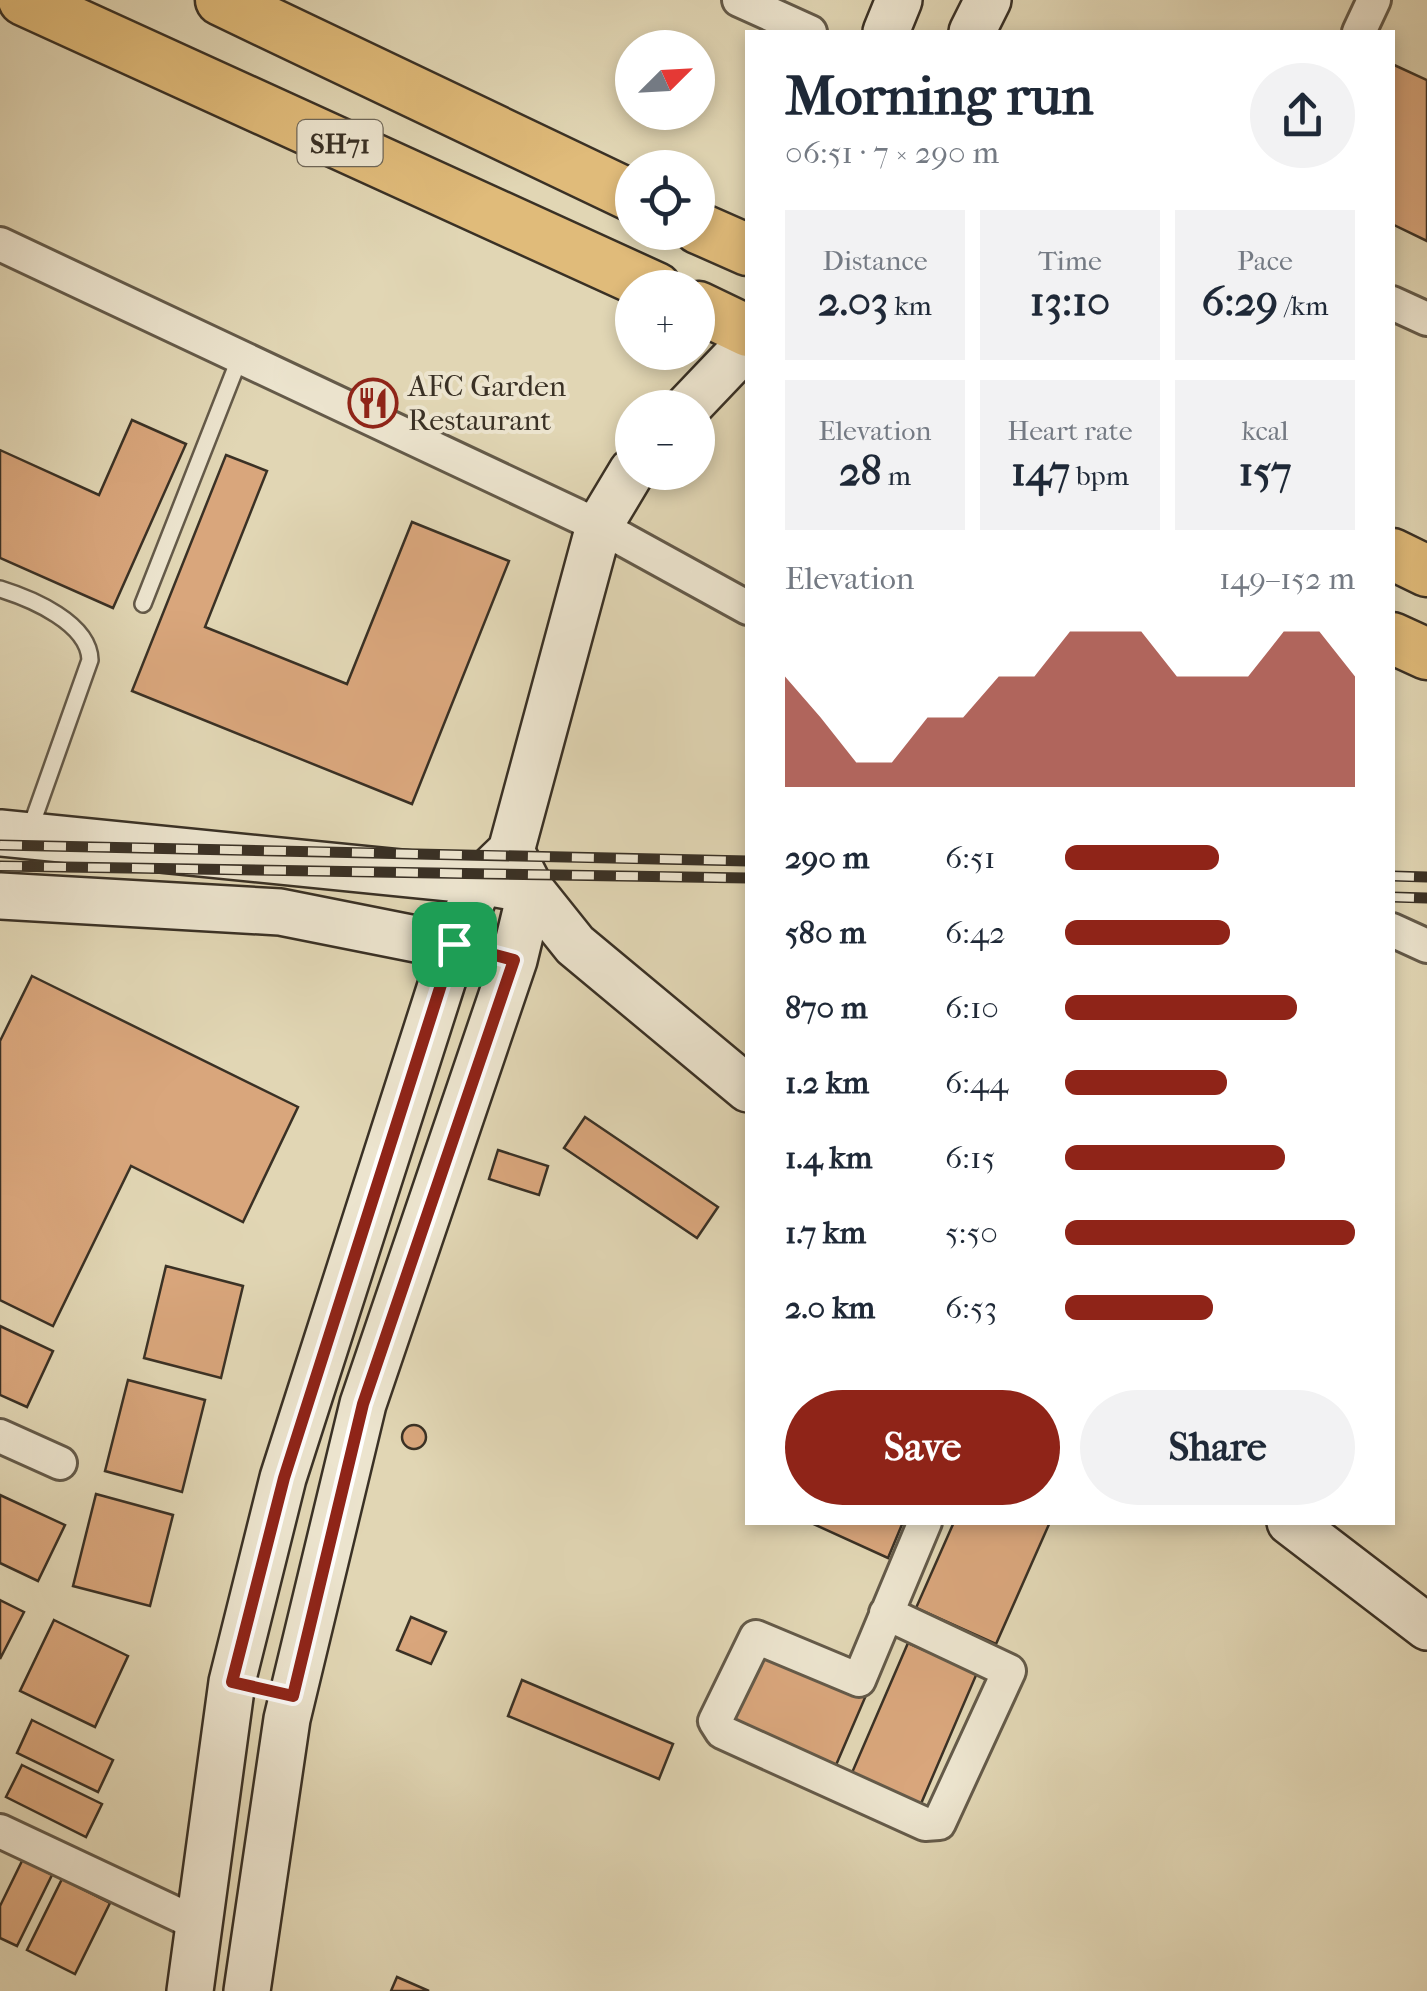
<!DOCTYPE html>
<html lang="en">
<head>
<meta charset="utf-8">
<style>
  body { margin:0; font-family:"IM FELL French Canon",serif; background:#f2f2f3; color:#1f2937; height:100vh; display:flex; flex-direction:column; font-size:38px; white-space:nowrap }
  * { box-sizing:border-box; margin:0 }
  p { font-size:32px; color:#747a83 }
  .icon { flex:none; width:55px; height:55px; fill:none; stroke:currentColor; stroke-width:2; stroke-linecap:round; stroke-linejoin:round }
  .map { position:relative; flex:1; overflow:hidden }
  .sheet { position:absolute; left:745px; top:30px; width:650px; height:1495px; display:flex; flex-direction:column; background:#fff; border-radius:0px; box-shadow:0 5px 15px #0003 }
  .sheet>* { flex:none }
  .needle { width:65px; rotate:66deg }
  .buttons { position:absolute; left:615px; top:30px; display:grid; gap:20px }
  .buttons a { display:grid; place-items:center; width:100px; height:100px; border-radius:50%; background:#fff; box-shadow:0 5px 15px #0003; font-size:50px }
  .pin { position:absolute; display:grid; place-items:center; width:85px; height:85px; color:#fff; margin:-42px; border-radius:20px; box-shadow:0 5px 15px #0006 }
  .round { display:grid; place-items:center; flex:none; width:105px; height:105px; border-radius:52px; background:#f2f2f3 }
  .headline { display:flex; align-items:center; justify-content:space-between; height:170px; padding:0 40px }
  h1 { font-size:55px; font-weight:800; line-height:75px }
  .stats { display:grid; grid-template-columns:repeat(3,1fr); gap:15px; height:170px; padding:10px 40px }
  .stats div { display:grid; align-content:center; border-radius:0px; background:#f2f2f3; text-align:center }
  .stats b { font-size:42px; font-weight:800 }
  .stats small { font-size:28px; font-weight:400 }
  .stats p { font-size:28px }
  .chart { height:280px; padding:20px 40px }
  .chart p { display:flex; justify-content:space-between }
  .chart svg { width:100%; height:180px; margin-top:10px; fill:#8f2418; opacity:.7 }
  .button { display:flex; gap:20px; margin-top:auto; padding:20px 40px }
  .button a { flex:1; height:115px; border-radius:60px; background:#8f2418; color:#fff; font-size:40px; font-weight:800; line-height:115px; text-align:center }
  .button a+a { background:#f2f2f3; color:#1f2937 }
  ul { padding:0 40px; list-style:none; font-size:32px }
  li { display:grid; grid-template-columns:160px 120px 1fr; align-items:center; height:75px }
  li i { height:25px; border-radius:12px; background:#8f2418 }
  .map>svg:first-child { display:block }
  .building { fill:#d9a67c; stroke:#3a3125; stroke-width:2.5 }
  .lines { fill:none; stroke-linecap:round; stroke-linejoin:round }
  .lane-casing { stroke:#645a49; stroke-width:20 }
  .street-casing { stroke:#645a49; stroke-width:38 }
  .secondary-casing { stroke:#3a3125; stroke-width:50 }
  .primary-casing { stroke:#3a3125; stroke-width:55 }
  .lane { stroke:#ece4ce; stroke-width:15 }
  .street { stroke:#ece4ce; stroke-width:32 }
  .secondary { stroke:#ece4ce; stroke-width:45 }
  .primary { stroke:#e0bb7a; stroke-width:50 }
  .rail-casing { stroke:#3a3125; stroke-width:11 }
  .rail { stroke:#ece4ce; stroke-width:8; stroke-dasharray:22; stroke-linecap:butt }
  .route-casing { stroke:#fff; stroke-width:20 }
  .route { stroke:#8f2418; stroke-width:12 }
  .labels { text-anchor:middle; stroke-width:8; stroke-linejoin:round; paint-order:stroke }
  .shield { fill:#ece4ce; stroke:#6f6758; stroke-width:2.5 }
  .shield-label { font-size:28px; font-weight:bold; fill:#3a3125 }
  .poi-label { font-size:30px; fill:#3a3125; stroke:#ece4ce; text-anchor:start }
</style>
</head>
<body>
<div class="map">
<svg width="1427" height="1991" viewBox="0 0 1427 1991">
  <rect width="100%" height="100%" fill="#e1d6b4"/>
  <filter id="stains"><feTurbulence type="fractalNoise" baseFrequency=".002" numOctaves="4"/><feColorMatrix values="0 0 0 0 .2 0 0 0 0 .09 0 0 0 0 .02 0 0 0 .5 -.17"/></filter>
  <radialGradient id="worn" r=".72"><stop offset=".6" stop-color="#630" stop-opacity="0"/><stop offset="1" stop-color="#630" stop-opacity=".3"/></radialGradient>
  <!-- building -->
  <g class="building">
    <polygon points="1392,64 1427,80 1427,241 1392,224"/>
    <polygon points="132,420 186,444 113,608 0,558 0,450 99,495"/>
    <polygon points="226,455 267,471 205,627 347,684 412,522 509,561 412,804 132,691"/>
    <polygon points="32,976 298,1107 243,1222 131,1166 53,1326 0,1300 0,1041"/>
    <polygon points="585,1117 718,1207 697,1238 564,1148"/>
    <polygon points="498,1150 548,1166 539,1195 489,1179"/>
    <polygon points="166,1266 243,1286 221,1378 144,1358"/>
    <polygon points="0,1326 53,1351 27,1407 0,1395"/>
    <polygon points="128,1380 205,1400 182,1492 105,1471"/>
    <circle cx="414" cy="1437" r="12"/>
    <polygon points="96,1494 173,1515 150,1606 73,1586"/>
    <polygon points="0,1495 65,1525 38,1581 0,1563"/>
    <polygon points="809,1522 903,1522 888,1558"/>
    <polygon points="954,1522 1050,1522 996,1644 916,1608"/>
    <polygon points="0,1600 24,1612 0,1659"/>
    <polygon points="411,1617 446,1632 431,1664 397,1650"/>
    <polygon points="54,1620 128,1656 95,1727 20,1691"/>
    <polygon points="756,1643 867,1693 836,1765 724,1716"/>
    <polygon points="908,1643 977,1673 920,1806 851,1775"/>
    <polygon points="522,1680 673,1744 659,1779 508,1716"/>
    <polygon points="32,1720 113,1760 98,1792 17,1753"/>
    <polygon points="22,1765 102,1804 86,1837 6,1797"/>
    <polygon points="23,1859 52,1875 17,1946 0,1938 0,1906"/>
    <polygon points="62,1879 110,1903 75,1974 27,1950"/>
    <polygon points="397,1977 429,1991 391,1991"/>
  </g>
  <g class="lines">
    <!-- lane casing -->
    <g class="lane-casing">
      <g id="lane">
        <path d="M0 589C32 599 89 623 90 660L29 832"/>
        <polyline points="143,604 240,357"/>
      </g>
    </g>
    <!-- street casing -->
    <g class="street-casing">
      <g id="street">
        <polyline points="739,0 810,32"/>
        <polyline points="1359,32 1374,0"/>
        <polyline points="0,244 599,526 748,608"/>
        <polyline points="1392,303 1427,319"/>
        <polyline points="1392,930 1427,946"/>
        <polyline points="0,1436 60,1463"/>
        <polyline points="886,1613 1009,1671 939,1823 925,1824 722,1732 715,1721 756,1637 859,1680 925,1522"/>
        <polyline points="0,1831 198,1924"/>
      </g>
    </g>
    <!-- secondary casing -->
    <g class="secondary-casing">
      <g id="secondary">
        <polyline points="886,32 899,0"/>
        <polyline points="972,32 988,0"/>
        <polyline points="687,408 748,344"/>
        <polyline points="0,833 480,881 531,890 575,945 748,1089"/>
        <polyline points="0,896 280,912 481,952"/>
        <polyline points="1290,1522 1427,1627"/>
        <polyline points="190,1991 232,1682 283,1478 454,945 480,881 511,851 599,526 632,471"/>
        <polyline points="247,1991 287,1719 363,1404 514,960 531,890 511,851"/>
      </g>
    </g>
    <!-- primary casing -->
    <g class="primary-casing">
      <g id="primary">
        <polyline points="24,0 656,288"/>
        <polyline points="221,0 632,196"/>
        <polyline points="698,228 748,250"/>
        <polyline points="698,307 748,331"/>
        <polyline points="1392,554 1427,571"/>
        <polyline points="1392,638 1427,654"/>
      </g>
    </g>
    <!-- lane -->
    <use href="#lane" class="lane"/>
    <!-- street -->
    <use href="#street" class="street"/>
    <!-- secondary -->
    <use href="#secondary" class="secondary"/>
    <!-- primary -->
    <use href="#primary" class="primary"/>
    <!-- rail casing -->
    <g class="rail-casing">
      <g id="rail">
        <polyline points="0,845 748,861"/>
        <polyline points="0,866 748,878"/>
        <polyline points="1392,876 1427,877"/>
        <polyline points="1392,897 1427,898"/>
      </g>
    </g>
    <!-- rail -->
    <use href="#rail" class="rail"/>
  </g>
  <g class="lines">
    <!-- route casing -->
    <g class="route-casing">
      <polygon id="route" points="454,944 514,960 363,1404 293,1696 232,1682 284,1478"/>
    </g>
    <!-- route -->
    <use href="#route" class="route"/>
  </g>
  <!-- icons -->
  <defs>
    <g id="restaurant-ring" transform="scale(2.5)"><circle r="9.5" fill="#ece4ce" stroke="#8f2418" stroke-width="1.5"/><path d="M-5-6h1v4h1v-4h1v4h1v-4h1v5L-1.5 .5V6h-2V.5L-5-1ZM5-6V6H3V1.5H1.5Q1.5-4 5-6Z" fill="#8f2418"/></g>
  </defs>
  <g fill-rule="evenodd">
    <use href="#restaurant-ring" x="373" y="403"/>
  </g>
  <g class="labels">
    <!-- shield labels -->
    <rect class="shield" x="297.5" y="120" width="85" height="46" rx="8"/>
    <g class="shield-label">
      <text x="340" y="153">SH71</text>
    </g>
    <!-- poi labels -->
    <g class="poi-label">
      <text x="408" y="396">AFC Garden<tspan x="408" dy="34">Restaurant</tspan></text>
    </g>
  </g>
  <rect width="100%" height="100%" filter="url(#stains)"/>
  <rect width="100%" height="100%" fill="url(#worn)"/>
</svg>
<div class="buttons">
<a><svg class="needle" viewBox="-14 -14 28 28"><path d="M0-13l5 13h-10z" fill="#e53935"/><path d="M0 13l5-13h-10z" fill="#747a83"/></svg></a>
<a><svg class="icon" aria-label="locate" viewBox="0 0 24 24"><circle cx="12" cy="12" r="6"/><path d="M12 2v4M12 18v4M2 12h4M18 12h4"/></svg></a>
<a>+</a>
<a>−</a>
</div>
<div class="pin" style="left:454px;top:944px;background:#1e9e55"><svg class="icon" aria-label="arrive" viewBox="0 0 24 24"><path d="M6 21V4h12l-3 4 3 4H6"/></svg></div>
<section class="sheet">
<div class="headline"><div><h1>Morning run</h1><p>06:51 · 7 × 290 m</p></div><a class="round"><svg class="icon" aria-label="share" viewBox="0 0 24 24"><path d="M12 15V3M7 8l5-5 5 5M5 13v7h14v-7"/></svg></a></div>
<div class="stats">
<div><p>Distance</p><b>2.03<small> km</small></b></div>
<div><p>Time</p><b>13:10</b></div>
<div><p>Pace</p><b>6:29<small> /km</small></b></div>
</div>
<div class="stats">
<div><p>Elevation</p><b>28<small> m</small></b></div>
<div><p>Heart rate</p><b>147<small> bpm</small></b></div>
<div><p>kcal</p><b>157</b></div>
</div>
<div class="chart"><p><span>Elevation</span>149–152 m</p>
<svg viewBox="0 0 160 44" preserveAspectRatio="none"><path d="M0 44V17L10 27L20 38L30 38L40 27L50 27L60 17L70 17L80 6L90 6L100 6L110 17L120 17L130 17L140 6L150 6L160 17V44z"/></svg>
</div>
<ul>
<li><b>290 m</b>6:51<i style="width:53%"></i></li>
<li><b>580 m</b>6:42<i style="width:57%"></i></li>
<li><b>870 m</b>6:10<i style="width:80%"></i></li>
<li><b>1.2 km</b>6:44<i style="width:56%"></i></li>
<li><b>1.4 km</b>6:15<i style="width:76%"></i></li>
<li><b>1.7 km</b>5:50<i style="width:100%"></i></li>
<li><b>2.0 km</b>6:53<i style="width:51%"></i></li>
</ul>
<div class="button"><a>Save</a><a>Share</a></div>
</section>
</div>
</body>
</html>
